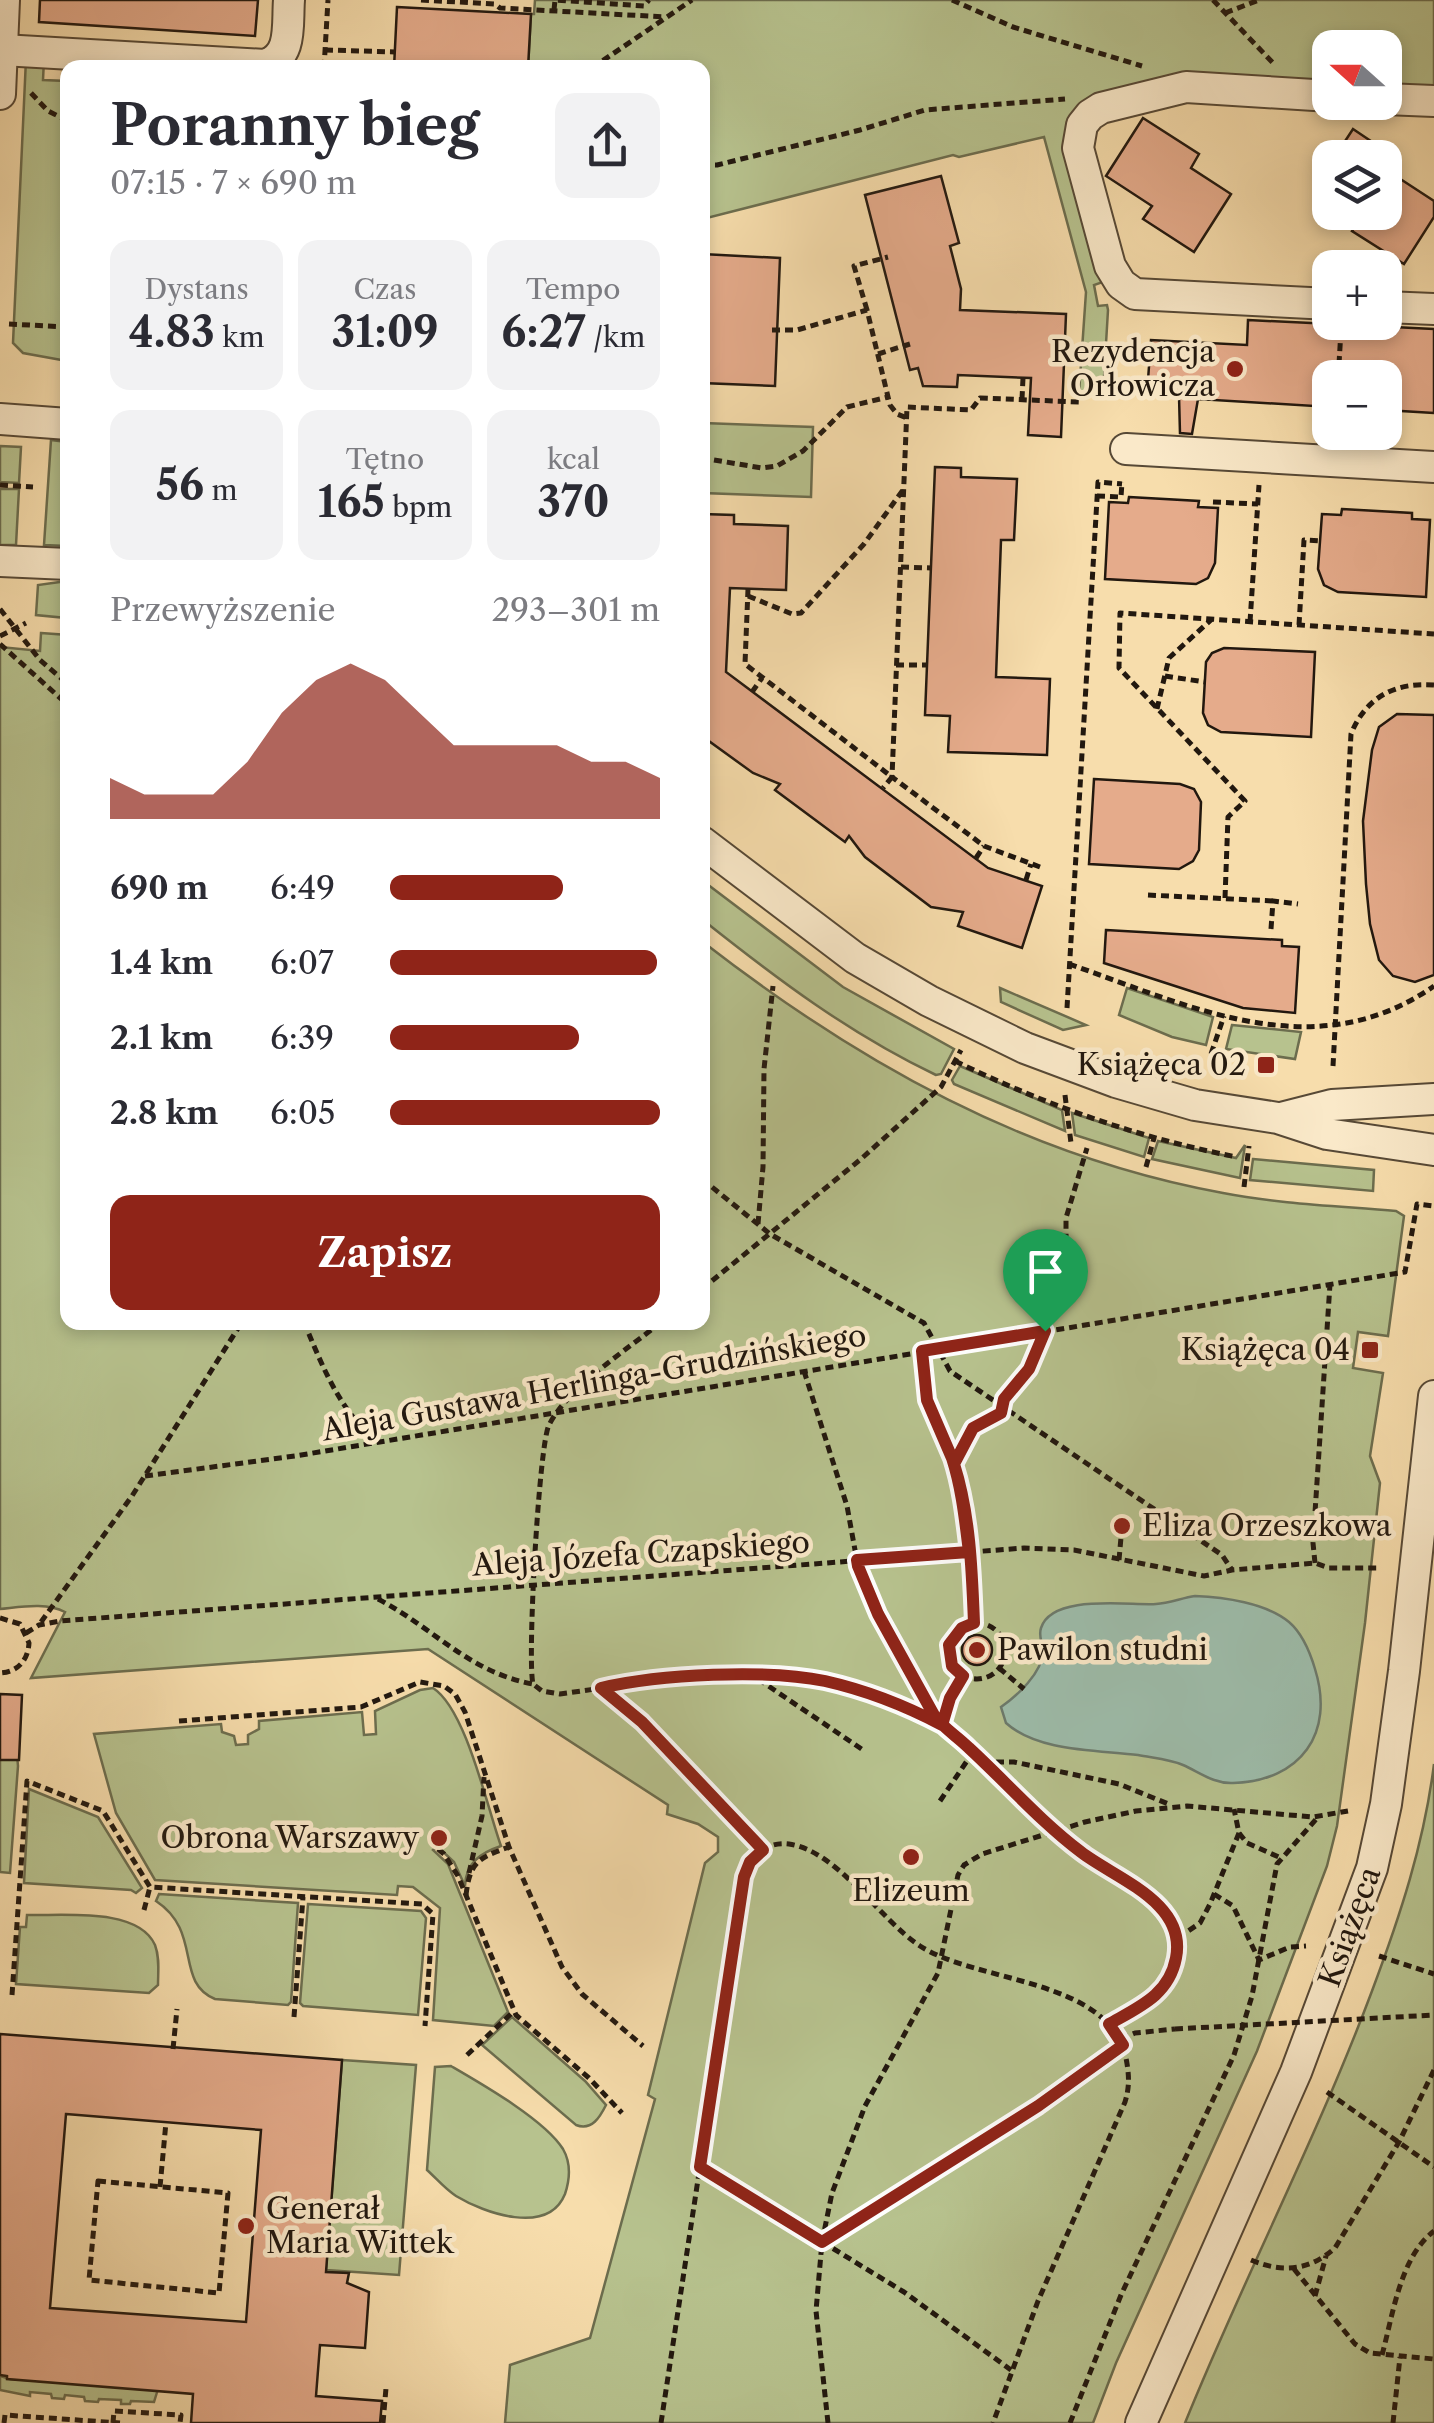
<!DOCTYPE html>
<html lang="pl">
<head>
<meta charset="utf-8">
<style>
  body { margin:0; font-family:"Libre Caslon Text",serif; background:#f2f2f3; color:#2b2b33; height:100vh; display:flex; flex-direction:column; font-size:38px; white-space:nowrap }
  * { box-sizing:border-box; margin:0 }
  p { font-size:32px; color:#7c7c81 }
  .icon { flex:none; width:55px; height:55px; fill:none; stroke:currentColor; stroke-width:2; stroke-linecap:round; stroke-linejoin:round }
  .map { position:relative; flex:1; overflow:hidden }
  .side { position:absolute; left:60px; top:60px; width:650px; height:1270px; display:flex; flex-direction:column; background:#fff; border-radius:20px; box-shadow:0 5px 15px #0003 }
  .side>* { flex:none }
  .needle { width:65px; rotate:291deg }
  .buttons { position:absolute; left:1312px; top:30px; display:grid; gap:20px }
  .buttons a { display:grid; place-items:center; width:90px; height:90px; border-radius:20px; background:#fff; box-shadow:0 5px 15px #0003; font-size:50px }
  .pin { position:absolute; display:grid; place-items:center; width:85px; height:85px; color:#fff; margin:-102px -42px; border-radius:50% 50% 50% 0; rotate:-45deg; box-shadow:0 0 10px #0007 }
  .pin .icon { rotate:45deg }
  .round { display:grid; place-items:center; flex:none; width:105px; height:105px; border-radius:20px; background:#f2f2f3 }
  .overview { display:flex; align-items:center; justify-content:space-between; height:170px; padding:0 50px }
  h1 { font-size:55px; font-weight:700; line-height:75px }
  .figures { display:grid; grid-template-columns:repeat(3,1fr); gap:15px; height:170px; padding:10px 50px }
  .figures div { display:grid; align-content:center; border-radius:20px; background:#f2f2f3; text-align:center }
  .figures b { font-size:42px; font-weight:700 }
  .figures small { font-size:28px; font-weight:400 }
  .figures p { font-size:28px }
  .chart { height:280px; padding:20px 50px }
  .chart p { display:flex; justify-content:space-between }
  .chart svg { width:100%; height:180px; margin-top:10px; fill:#8f2418; opacity:.7 }
  .cta { display:flex; gap:20px; margin-top:auto; padding:20px 50px }
  .cta a { flex:1; height:115px; border-radius:20px; background:#8f2418; color:#fff; font-size:40px; font-weight:700; line-height:115px; text-align:center }
  ul { padding:0 50px; list-style:none; font-size:32px }
  li { display:grid; grid-template-columns:160px 120px 1fr; align-items:center; height:75px }
  li i { height:25px; border-radius:12px; background:#8f2418 }
  .map>svg:first-child { display:block }
  .green { fill:#b7c28e; stroke:#6c6d4e; stroke-width:2.5 }
  .water { fill:#9dbcaa; stroke:#6c7a6c; stroke-width:2.5 }
  .building { fill:#e5ab8b; stroke:#22180f; stroke-width:2.5; fill-rule:evenodd }
  .lines { fill:none; stroke-linecap:round; stroke-linejoin:round }
  .minor-casing { stroke:#574936; stroke-width:34 }
  .path { stroke:#22180f; stroke-width:5; stroke-dasharray:8 5; stroke-linecap:butt }
  .minor { stroke:#fae9c9; stroke-width:30 }
  .path-bridge { stroke:#22180f; stroke-width:5; stroke-dasharray:8 5; stroke-linecap:butt }
  .route-casing { stroke:#fff; stroke-width:20 }
  .route { stroke:#8f2418; stroke-width:12 }
  .poi-dot { fill:#8f2418; stroke:#fae9c9; stroke-width:4 }
  .labels { text-anchor:middle; stroke-width:9; stroke-linejoin:round; paint-order:stroke }
  .poi-label { font-size:30px; fill:#22180f; stroke:#fae9c9; text-anchor:end }
  .street-label { font-size:30px; fill:#22180f; stroke:#fae9c9 }
</style>
</head>
<body>
<div class="map">
<svg width="1434" height="2423" viewBox="0 0 1434 2423">
  <rect width="100%" height="100%" fill="#f7ddac"/>
  <filter id="stains"><feTurbulence type="fractalNoise" baseFrequency=".002" numOctaves="4"/><feColorMatrix values="0 0 0 0 .2 0 0 0 0 .09 0 0 0 0 .02 0 0 0 .5 -.17"/></filter>
  <radialGradient id="worn" r=".72"><stop offset=".6" stop-color="#630" stop-opacity="0"/><stop offset="1" stop-color="#630" stop-opacity=".3"/></radialGradient>
  <!-- green -->
  <g class="green">
    <polygon points="535,0 1434,0 1434,90 1385,87 1385,48 1330,48 1330,84 1088,106 1103,282 1094,285 1098,306 1107,305 1108,310 1103,394 1079,393 1086,292 1044,137 959,157 953,155 703,219 702,68 528,68 531,14 534,14"/>
    <polygon points="26,59 44,59 43,80 67,81 67,361 23,353 13,343"/>
    <polygon points="703,423 813,427 811,497 703,493"/>
    <polygon points="51,440 67,442 67,546 44,545"/>
    <polygon points="0,446 21,447 19,483 0,482"/>
    <polygon points="0,489 19,489 16,545 0,545"/>
    <polygon points="67,581 67,618 36,615 38,585"/>
    <path d="M41 633 68 635V1322H702L703 942C859 1063 1026 1157 1223 1193 1280 1204 1339 1206 1396 1211L1404 1216 1388 1336 1358 1332 1353 1368 1383 1373 1370 1456 1380 1483 1365 1623 1337 1826 1327 1866 1257 2051 1116 2363 1093 2423H505L510 2365 590 2338 655 2099 648 2095 705 1863 718 1852V1837L698 1824 667 1814 668 1805 428 1649 31 1678 65 1612C46 1602 21 1607 0 1609V647L40 651Z"/>
    <path d="M703 881 843 987 954 1049 941 1074 936 1075C850 1034 777 979 703 920Z"/>
    <polygon points="1000,988 1086,1025 1063,1030 1001,1002"/>
    <polygon points="1127,988 1213,1017 1206,1045 1172,1037 1119,1015"/>
    <polygon points="1232,1025 1301,1032 1295,1059 1226,1049"/>
    <polygon points="960,1066 1062,1110 1065,1131 954,1084 952,1080"/>
    <polygon points="1072,1113 1149,1138 1144,1157 1075,1135"/>
    <polygon points="1158,1141 1236,1158 1245,1145 1240,1178 1152,1159"/>
    <polygon points="1253,1159 1374,1170 1373,1191 1250,1180"/>
    <path d="M433 1688C466 1709 487 1807 501 1846 480 1853 466 1863 465 1886L454 1862 437 1846 433 1850 448 1864 452 1874 508 2012 494 2026 433 2020 440 1908 413 1887 398 1886 397 1895 155 1880 116 1813 94 1734 221 1724 222 1732 234 1736 236 1745 248 1744V1735L259 1729V1721L362 1712 364 1735 376 1734 375 1711 420 1690Z"/>
    <polygon points="0,1743 16,1744 18,1766 10,1873 0,1872"/>
    <path d="M1434 1764V2423H1185C1244 2277 1317 2138 1372 1991 1400 1916 1424 1844 1434 1764Z"/>
    <polygon points="29,1789 98,1817 142,1888 136,1893 131,1890 24,1883"/>
    <path d="M159 1894 298 1903 291 2002 288 2005 215 1999C174 1982 203 1932 156 1901Z"/>
    <polygon points="308,1904 421,1911 426,1918 418,2015 303,2006 300,2003"/>
    <path d="M27 1915C63 1916 138 1907 155 1945 160 1958 158 1972 158 1985L149 1993 16 1984 20 1927H26Z"/>
    <path d="M512 2017 585 2081 606 2105C600 2117 592 2131 576 2125L482 2045Z"/>
    <polygon points="342,2060 416,2065 399,2275 326,2270"/>
    <path d="M451 2066C482 2084 545 2120 563 2149 571 2163 570 2179 565 2194 548 2236 484 2213 456 2196 445 2189 436 2178 427 2170L435 2067Z"/>
    <polygon points="0,2376 10,2379 158,2389 154,2402 131,2401 130,2404 121,2404 121,2400 99,2399 98,2402 85,2401 84,2397 65,2395 64,2399 52,2398 51,2394 30,2392 30,2396 0,2390"/>
  </g>
  <!-- water -->
  <path class="water" d="M1195 1596C1224 1597 1266 1603 1289 1622 1303 1634 1310 1652 1315 1669 1335 1733 1301 1781 1233 1783 1214 1784 1199 1772 1183 1765 1169 1759 1153 1758 1138 1755 1098 1750 1038 1752 1006 1723L1001 1707C1017 1696 1042 1673 1043 1652 1043 1643 1038 1637 1041 1628 1052 1593 1131 1606 1156 1604 1169 1603 1182 1598 1195 1596Z"/>
  <!-- building -->
  <g class="building">
    <polygon points="40,0 258,0 255,36 39,22"/>
    <polygon points="397,7 531,14 528,68 394,68"/>
    <polygon points="1143,118 1199,154 1191,168 1231,194 1194,252 1143,219 1152,206 1106,176"/>
    <polygon points="1353,129 1396,158 1334,158"/>
    <polygon points="1385,169 1434,201 1434,217 1404,264 1352,231 1364,212 1385,212"/>
    <polygon points="941,176 959,243 950,246 961,289 960,310 1066,314 1061,437 1028,435 1031,378 958,375 957,387 923,386 918,368 910,370 865,195"/>
    <polygon points="702,254 780,258 775,386 702,383"/>
    <polygon points="1248,320 1434,329 1434,413 1385,410 1385,378 1330,378 1330,407 1198,399 1192,434 1180,433 1179,396 1147,393 1151,340 1247,345"/>
    <polygon points="935,467 961,468 961,477 1017,479 1014,540 1001,540 996,677 1050,679 1047,755 948,752 950,716 925,715"/>
    <polygon points="1129,497 1199,501 1198,507 1218,508 1215,563 1208,578 1196,584 1105,579 1109,502 1128,503"/>
    <polygon points="1342,509 1412,513 1412,519 1430,520 1426,597 1338,592 1324,585 1318,569 1322,514 1341,515"/>
    <polygon points="702,514 734,515 734,524 788,526 786,590 730,588 726,672 988,868 1042,886 1022,948 958,926 963,912 931,907 865,857 849,836 845,842 775,790 780,784 753,773 702,736"/>
    <polygon points="1224,648 1315,652 1311,737 1221,732 1208,725 1203,713 1206,662 1212,653"/>
    <polygon points="1397,714 1434,715 1434,975 1415,982 1393,976 1379,960 1370,924 1366,884 1363,821 1372,750 1379,727"/>
    <polygon points="1094,779 1180,784 1194,789 1201,802 1199,850 1193,861 1179,869 1089,864"/>
    <polygon points="1106,930 1282,940 1282,946 1299,947 1295,1013 1243,1008 1104,963"/>
    <circle cx="977" cy="1650" r="15"/>
    <polygon points="0,1694 22,1695 19,1760 0,1760"/>
    <path d="M0 2034 342 2060 326 2272 349 2273 347 2283 369 2292 365 2348 320 2345 316 2396 382 2401 380 2423H191L193 2394 7 2379V2376L0 2375ZM66 2114 261 2130 246 2322 50 2308Z"/>
  </g>
  <g class="lines">
    <!-- minor casing -->
    <g class="minor-casing">
      <g id="minor">
        <path d="M2 50 265 65C293 56 287 25 289 0"/>
        <polyline points="0,94 4,0"/>
        <polyline points="1330,96 1186,87 1101,108 1090,115 1082,125 1078,148 1110,266 1121,284 1135,294 1330,304"/>
        <polyline points="1385,99 1434,101"/>
        <polyline points="1385,307 1434,309"/>
        <polyline points="0,419 68,424"/>
        <polyline points="1126,449 1434,467"/>
        <polyline points="0,561 68,564"/>
        <polyline points="702,842 855,958 929,1001 1025,1048 1116,1082 1195,1105 1278,1118 1327,1134 1434,1150"/>
        <polyline points="1281,1118 1332,1105 1434,1099"/>
        <polyline points="1141,2423 1296,2072 1372,1868 1386,1804 1404,1671 1434,1396"/>
      </g>
    </g>
    <!-- path -->
    <g class="path">
      <polyline points="421,0 495,4 500,8 666,17"/>
      <polyline points="952,0 1013,27 1142,66"/>
      <polyline points="1213,0 1273,63"/>
      <polyline points="554,10 555,0 644,6 649,0"/>
      <polyline points="1225,13 1259,0"/>
      <polyline points="325,50 395,52"/>
      <polyline points="324,68 328,0"/>
      <polyline points="592,68 692,0"/>
      <polyline points="31,93 48,111 68,121"/>
      <polyline points="702,165 717,165 860,130 925,110 1065,99"/>
      <polyline points="867,310 854,266 888,257"/>
      <polyline points="9,324 68,327"/>
      <polyline points="772,330 797,330 867,310 890,405 897,414 907,418"/>
      <polyline points="878,354 910,344"/>
      <polyline points="1339,364 1341,330"/>
      <polyline points="1022,399 1023,378"/>
      <polyline points="714,460 762,468 777,466 803,451 847,407 888,397"/>
      <polyline points="0,485 33,487"/>
      <polyline points="1097,496 1121,497 1122,482"/>
      <polyline points="1213,502 1258,504"/>
      <polyline points="901,567 931,568"/>
      <polyline points="748,589 745,664 892,777 883,788"/>
      <polyline points="748,596 792,614 801,613 864,544 903,490"/>
      <polyline points="0,609 40,660 68,684"/>
      <polyline points="1250,622 1259,485"/>
      <polyline points="1299,625 1304,540 1320,541"/>
      <polyline points="0,636 26,623"/>
      <polyline points="0,644 68,705"/>
      <polyline points="896,665 927,665"/>
      <polyline points="1165,676 1205,682"/>
      <polyline points="752,692 762,678"/>
      <polyline points="1157,709 1169,658 1212,619"/>
      <polyline points="976,858 984,846"/>
      <polyline points="1040,867 984,846 892,777 907,407 971,410 980,398 1079,402"/>
      <polyline points="1026,880 1031,864"/>
      <polyline points="1148,895 1273,901"/>
      <polyline points="1225,898 1228,817 1245,801 1119,668 1120,613 1434,634"/>
      <polyline points="1271,929 1273,901 1298,904"/>
      <path d="M1069 964C1190 1006 1315 1069 1434 986"/>
      <polyline points="1067,1008 1098,482 1122,484"/>
      <polyline points="1211,1054 1224,1016"/>
      <path d="M955 1061C1045 1105 1139 1138 1237 1157"/>
      <path d="M1333 1066 1351 734C1366 697 1395 682 1434 685"/>
      <polyline points="1065,1095 1071,1143"/>
      <polyline points="1146,1167 1154,1138"/>
      <polyline points="702,1179 770,1234 924,1323 950,1371 1222,1555 1232,1570"/>
      <polyline points="1244,1187 1249,1146"/>
      <polyline points="758,1224 763,1167 764,1069 773,986"/>
      <polyline points="702,1289 861,1159 941,1087 961,1050"/>
      <path d="M304 1322C321 1363 341 1415 378 1441"/>
      <path d="M661 1322C626 1351 569 1386 549 1425 539 1444 527 1660 533 1684L542 1691 560 1694C695 1675 816 1656 941 1725L963 1675"/>
      <polyline points="922,1351 927,1400 954,1464 963,1500 975,1623"/>
      <polyline points="804,1371 847,1506 859,1572 878,1614 935,1717 1060,1835 1148,1897 1163,1910 1174,1926 1178,1948 1166,1986 1148,2002 1109,2024"/>
      <polyline points="954,1464 973,1428 1001,1413 1004,1399 1022,1379 1034,1359 1066,1272 1066,1218 1087,1148"/>
      <polyline points="145,1476 295,1456 1405,1272 1417,1204 1434,1206"/>
      <polyline points="1119,1560 1122,1526"/>
      <polyline points="1315,1563 1313,1543 1330,1284"/>
      <path d="M378 1599C434 1628 468 1672 533 1684"/>
      <path d="M0 1618 20 1624 29 1643C28 1660 18 1672 0 1673"/>
      <polyline points="41,1622 132,1496 242,1322"/>
      <circle cx="977" cy="1651" r="28"/>
      <polyline points="26,1633 39,1625 60,1621 1024,1548 1074,1550 1204,1576 1232,1570 1315,1563 1329,1568 1378,1568"/>
      <polyline points="999,1668 1024,1689"/>
      <polyline points="758,1679 863,1750"/>
      <polyline points="602,1689 642,1722 763,1850"/>
      <polyline points="179,1721 361,1707 420,1682 444,1686 455,1694 465,1712 509,1847 562,1967 582,1994 643,2046"/>
      <polyline points="983,1762 1014,1762 1119,1784 1171,1805"/>
      <polyline points="940,1801 973,1752"/>
      <polyline points="1239,1833 1247,1843 1281,1858"/>
      <polyline points="438,1849 444,1854 458,1876 516,2015 589,2078 622,2113"/>
      <polyline points="469,1873 482,1816 484,1777"/>
      <polyline points="1214,1894 1233,1906 1259,1960 1290,1947 1306,1946"/>
      <path d="M466 1895C470 1862 478 1858 509 1847"/>
      <polyline points="144,1910 150,1887"/>
      <polyline points="1178,1938 1200,1923 1210,1904 1239,1833 1234,1809"/>
      <polyline points="1379,1956 1434,1974"/>
      <polyline points="12,1995 27,1781 103,1811 150,1887 422,1904 433,1914 425,2026"/>
      <polyline points="294,2017 303,1897"/>
      <polyline points="1121,2039 1135,2033 1175,2029"/>
      <polyline points="173,2049 177,2009"/>
      <polyline points="467,2055 514,2011"/>
      <polyline points="1327,2092 1434,2167"/>
      <polyline points="700,2167 904,2292 1011,2370"/>
      <polygon points="98,2181 228,2193 219,2293 89,2280"/>
      <polyline points="160,2187 166,2122"/>
      <polyline points="822,2242 1038,2106 1123,2045"/>
      <path d="M1251 2260C1282 2273 1309 2271 1335 2248L1399 2142 1434 2070"/>
      <polyline points="1294,2269 1355,2344 1370,2353 1434,2359"/>
      <polyline points="1315,2296 1326,2256"/>
      <path d="M1382 2355C1393 2315 1400 2257 1434 2231"/>
      <polyline points="4,2423 5,2415 120,2423"/>
      <polyline points="113,2423 114,2411 181,2415 180,2423"/>
      <polyline points="383,2423 386,2388"/>
      <path d="M661 2423 744 1877C750 1857 766 1841 789 1844 838 1851 880 1920 920 1946 977 1983 1109 1978 1126 2058 1129 2074 1130 2086 1125 2102L1038 2301 993 2423"/>
      <polyline points="828,2423 816,2311 822,2242 832,2193 865,2106 938,1973 958,1875 964,1865 982,1854 1085,1822 1136,1811 1187,1806 1313,1817 1348,1811"/>
      <polyline points="1070,2423 1121,2295 1234,2055 1252,1996 1277,1864 1318,1817"/>
      <polyline points="1393,2423 1400,2357"/>
    </g>
    <!-- minor -->
    <use href="#minor" class="minor"/>
    <!-- path-bridge -->
    <polyline class="path-bridge" points="1175,2029 1434,2015"/>
  </g>
  <g class="lines">
    <!-- route casing -->
    <g class="route-casing">
      <path id="route" d="M1045 1331 1029 1369 1004 1399 1001 1413 973 1428 954 1464C970 1514 972 1571 974 1623L962 1628 949 1645 952 1666 963 1676 950 1698 942 1725C906 1706 865 1690 825 1681 766 1669 660 1674 601 1688L642 1722 763 1850 750 1862 744 1877 700 2167 822 2242 1038 2106 1123 2045 1109 2024C1139 2007 1169 1995 1176 1958 1187 1902 1116 1879 1081 1852 1040 1821 1006 1782 969 1748 958 1737 945 1729 935 1717L878 1614 858 1566 857 1560 969 1552C965 1520 962 1489 952 1458L927 1400 922 1351 1045 1331"/>
    </g>
    <!-- route -->
    <use href="#route" class="route"/>
  </g>
  <!-- markers -->
  <g class="poi-dot">
    <circle cx="1235" cy="369" r="10"/>
    <rect x="1256" y="1055" width="20" height="20" rx="5"/>
    <rect x="1360" y="1340" width="20" height="20" rx="5"/>
    <circle cx="1122" cy="1526" r="10"/>
    <circle cx="977" cy="1650" r="10"/>
    <circle cx="439" cy="1838" r="10"/>
    <circle cx="911" cy="1857" r="10"/>
    <circle cx="246" cy="2226" r="10"/>
  </g>
  <g class="labels">
    <!-- poi labels -->
    <g class="poi-label">
      <text x="1215" y="362">Rezydencja<tspan x="1215" dy="34">Orłowicza</tspan></text>
      <text x="1246" y="1075">Książęca 02</text>
      <text x="1350" y="1360">Książęca 04</text>
      <text x="1142" y="1536" text-anchor="start">Eliza Orzeszkowa</text>
      <text x="997" y="1660" text-anchor="start">Pawilon studni</text>
      <text x="419" y="1848">Obrona Warszawy</text>
      <text x="911" y="1901" text-anchor="middle">Elizeum</text>
      <text x="266" y="2219" text-anchor="start">Generał<tspan x="266" dy="34">Maria Wittek</tspan></text>
    </g>
    <!-- street labels -->
    <g class="street-label">
      <text transform="translate(594 1383) rotate(-10)" y="10">Aleja Gustawa Herlinga-Grudzińskiego</text>
      <text transform="translate(641 1554) rotate(-4)" y="10">Aleja Józefa Czapskiego</text>
      <text transform="translate(1350 1927) rotate(-70)" y="10">Książęca</text>
    </g>
  </g>
  <rect width="100%" height="100%" filter="url(#stains)"/>
  <rect width="100%" height="100%" fill="url(#worn)"/>
</svg>
<div class="buttons">
<a><svg class="needle" viewBox="-14 -14 28 28"><path d="M0-13l5 13h-10z" fill="#e53935"/><path d="M0 13l5-13h-10z" fill="#7c7c81"/></svg></a>
<a><svg class="icon" aria-label="layers" viewBox="0 0 24 24"><path d="M12 4l9 5-9 5-9-5zM3 14l9 5 9-5"/></svg></a>
<a>+</a>
<a>−</a>
</div>
<div class="pin" style="left:1045px;top:1331px;background:#1e9e55"><svg class="icon" aria-label="arrive" viewBox="0 0 24 24"><path d="M6 21V4h12l-3 4 3 4H6"/></svg></div>
<section class="side">
<div class="overview"><div><h1>Poranny bieg</h1><p>07:15 · 7 × 690 m</p></div><a class="round"><svg class="icon" aria-label="share" viewBox="0 0 24 24"><path d="M12 15V3M7 8l5-5 5 5M5 13v7h14v-7"/></svg></a></div>
<div class="figures">
<div><p>Dystans</p><b>4.83<small> km</small></b></div>
<div><p>Czas</p><b>31:09</b></div>
<div><p>Tempo</p><b>6:27<small> /km</small></b></div>
</div>
<div class="figures">
<div><b>56<small> m</small></b></div>
<div><p>Tętno</p><b>165<small> bpm</small></b></div>
<div><p>kcal</p><b>370</b></div>
</div>
<div class="chart"><p><span>Przewyższenie</span>293–301 m</p>
<svg viewBox="0 0 160 44" preserveAspectRatio="none"><path d="M0 44V34L10 38L20 38L30 38L40 30L50 18L60 10L70 6L80 10L90 18L100 26L110 26L120 26L130 26L140 30L150 30L160 34V44z"/></svg>
</div>
<ul>
<li><b>690 m</b>6:49<i style="width:64%"></i></li>
<li><b>1.4 km</b>6:07<i style="width:99%"></i></li>
<li><b>2.1 km</b>6:39<i style="width:70%"></i></li>
<li><b>2.8 km</b>6:05<i style="width:100%"></i></li>
</ul>
<div class="cta"><a>Zapisz</a></div>
</section>
</div>
</body>
</html>
